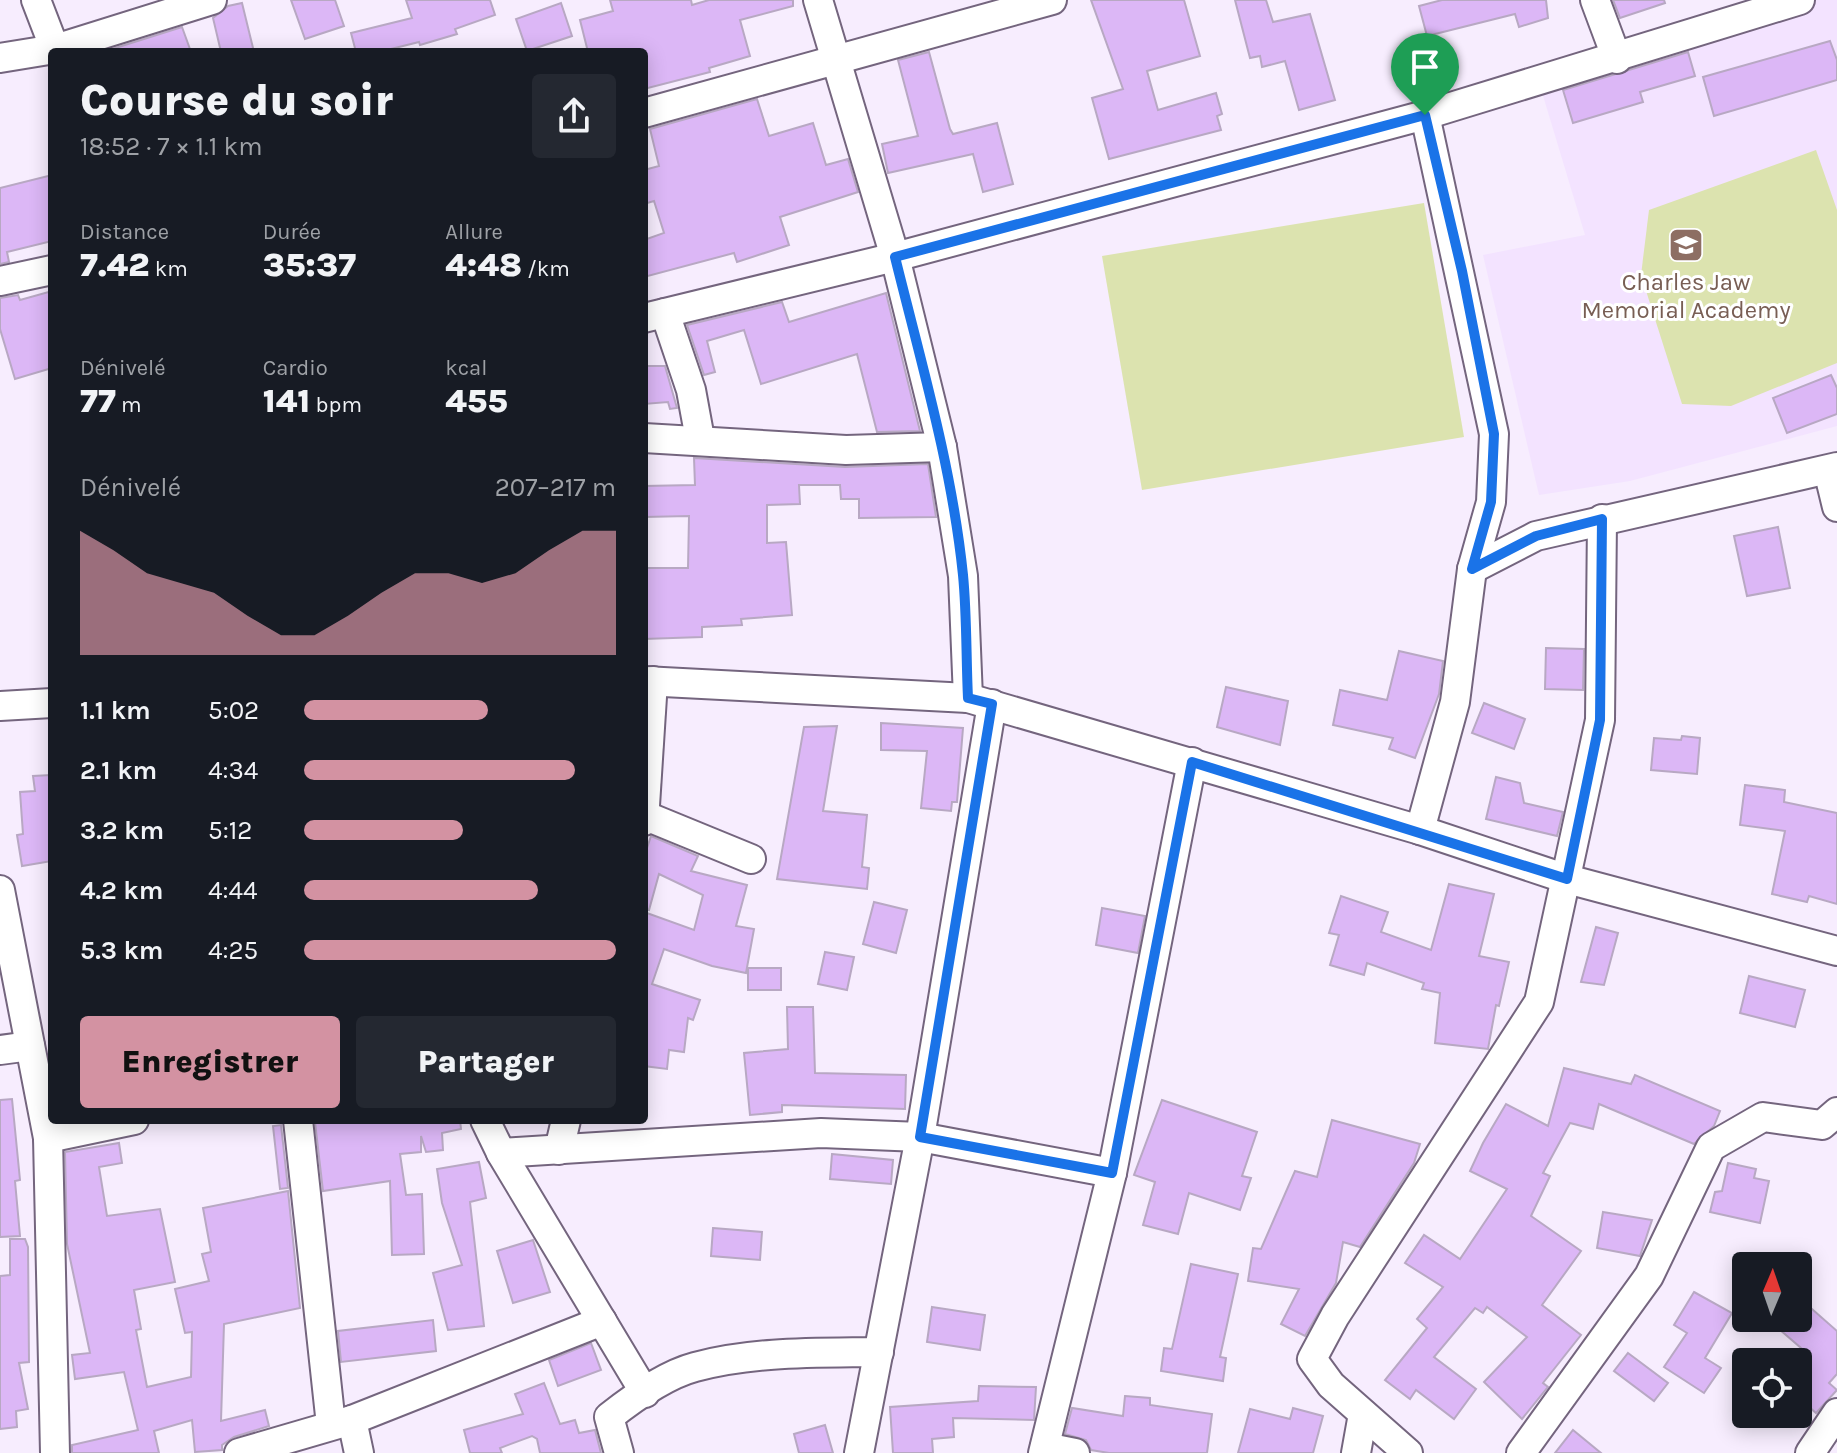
<!DOCTYPE html>
<html lang="fr">
<head>
<meta charset="utf-8">
<style>
  body { margin:0; font-family:Karla,sans-serif; background:#242831; color:#f1f3f6; height:100vh; display:flex; flex-direction:column; font-size:30px; white-space:nowrap }
  * { box-sizing:border-box; margin:0 }
  p { font-size:26px; color:#9ea1a6 }
  .icon { flex:none; width:44px; height:44px; fill:none; stroke:currentColor; stroke-width:2; stroke-linecap:round; stroke-linejoin:round }
  .map { position:relative; flex:1; overflow:hidden }
  .panel { position:absolute; left:48px; top:48px; width:600px; height:1076px; display:flex; flex-direction:column; background:#171b24; border-radius:8px; box-shadow:0 4px 20px #0003 }
  .panel>* { flex:none }
  .needle { width:52px; rotate:2deg }
  .buttons { position:absolute; left:1732px; top:1252px; display:grid; gap:16px }
  .buttons a { display:grid; place-items:center; width:80px; height:80px; border-radius:8px; background:#171b24; box-shadow:0 4px 20px #0003; font-size:40px }
  .pin { position:absolute; display:grid; place-items:center; width:68px; height:68px; color:#fff; margin:-82px -34px; border-radius:50% 50% 50% 0; rotate:-45deg; box-shadow:0 0 8px #0007 }
  .pin .icon { rotate:45deg }
  .round { display:grid; place-items:center; flex:none; width:84px; height:84px; border-radius:8px; background:#242831 }
  .head { display:flex; align-items:center; justify-content:space-between; height:136px; padding:0 32px }
  h1 { font-size:44px; font-weight:800; line-height:60px }
  .stats { display:grid; grid-template-columns:repeat(3,1fr); gap:12px; height:136px; padding:8px 32px }
  .stats div { display:grid; align-content:center }
  .stats b { font-size:34px; font-weight:800 }
  .stats small { font-size:22px; font-weight:400 }
  .stats p { font-size:22px }
  .chart { height:224px; padding:16px 32px }
  .chart p { display:flex; justify-content:space-between }
  .chart svg { width:100%; height:144px; margin-top:8px; fill:#d392a2; opacity:.7 }
  .cta { display:flex; gap:16px; margin-top:auto; padding:16px 32px }
  .cta a { flex:1; height:92px; border-radius:8px; background:#d392a2; color:#111; font-size:32px; font-weight:800; line-height:92px; text-align:center }
  .cta a+a { background:#242831; color:#f1f3f6 }
  ul { padding:0 32px; list-style:none; font-size:26px }
  li { display:grid; grid-template-columns:128px 96px 1fr; align-items:center; height:60px }
  li i { height:20px; border-radius:10px; background:#d392a2 }
  .map>svg:first-child { display:block }
  .built { fill:#f3e3ff }
  .green { fill:#dce3af }
  .building { fill:#dcb7f6; stroke:#b8a8c3; stroke-width:2 }
  .lines { fill:none; stroke-linecap:round; stroke-linejoin:round }
  .minor-casing { stroke:#74657e; stroke-width:32 }
  .minor { stroke:#fff; stroke-width:28 }
  .route-casing { stroke:#fff; stroke-width:16 }
  .route { stroke:#1a73e8; stroke-width:10 }
  .labels { text-anchor:middle; stroke-width:6; stroke-linejoin:round; paint-order:stroke }
  .education-label { font-size:24px; fill:#785e54; stroke:#fff }
</style>
</head>
<body>
<div class="map">
<svg width="1837" height="1453" viewBox="0 0 1837 1453">
  <rect width="100%" height="100%" fill="#f7edfe"/>
  <!-- built -->
  <polygon class="built" points="1817,0 1837,0 1837,426 1630,481 1539,495 1483,255 1585,235 1541,89"/>
  <!-- green -->
  <g class="green">
    <polygon points="1816,150 1837,210 1837,363 1731,406 1682,404 1641,275 1649,210"/>
    <polygon points="1424,203 1464,437 1142,490 1102,256"/>
  </g>
  <!-- building -->
  <g class="building">
    <polygon points="291,0 335,0 344,26 305,39"/>
    <polygon points="406,0 490,0 495,15 455,29 457,34 420,45 419,42 379,52 356,52 351,33 412,18"/>
    <polygon points="610,0 691,0 692,5 709,0 793,0 793,6 740,20 750,56 709,68 710,72 644,89 644,52 588,52 580,20 613,11"/>
    <polygon points="1091,0 1184,0 1200,56 1147,71 1158,110 1216,93 1222,114 1217,116 1221,130 1109,159 1092,98 1123,89"/>
    <polygon points="1235,0 1266,0 1273,22 1310,14 1335,100 1299,110 1285,61 1262,67 1260,56 1250,58"/>
    <polygon points="1442,0 1546,0 1548,18 1519,27 1515,14 1427,36 1419,6"/>
    <polygon points="1613,0 1664,0 1665,3 1620,18"/>
    <polygon points="242,3 254,52 221,52 213,18 228,6"/>
    <polygon points="561,3 572,36 527,51 516,19"/>
    <polygon points="182,27 191,52 109,52 109,50"/>
    <polygon points="1830,41 1837,60 1837,80 1714,116 1703,77"/>
    <polygon points="929,52 950,129 953,134 997,123 1013,184 983,192 973,154 888,173 882,144 918,136 898,60"/>
    <polygon points="1688,52 1695,76 1640,92 1643,102 1573,123 1563,90"/>
    <polygon points="757,99 769,136 813,123 826,165 848,159 858,192 780,217 789,245 737,262 734,253 644,277 644,240 664,233 654,201 644,204 644,170 659,166 650,129"/>
    <polygon points="52,175 52,241 7,252 9,262 0,264 0,188"/>
    <polygon points="52,291 52,368 15,379 0,329 0,298 18,295 20,300"/>
    <polygon points="886,293 920,431 877,432 857,354 761,384 744,330 707,341 715,372 704,375 687,325 782,302 789,322"/>
    <polygon points="644,366 665,366 677,408 670,409 668,402 644,404"/>
    <polygon points="1831,375 1837,388 1837,414 1787,433 1773,398"/>
    <polygon points="694,458 845,467 928,464 936,517 859,518 859,499 841,499 840,485 799,485 800,504 767,505 767,543 786,542 792,615 741,619 742,625 702,627 702,637 644,639 644,568 688,568 689,516 644,517 644,486 695,485"/>
    <polygon points="1778,527 1790,588 1747,596 1734,536"/>
    <polygon points="1546,648 1584,649 1583,690 1545,689"/>
    <polygon points="1399,651 1443,661 1439,694 1415,758 1389,749 1393,738 1333,725 1340,690 1387,700"/>
    <polygon points="1226,687 1288,701 1280,745 1217,727"/>
    <polygon points="1484,703 1525,719 1514,749 1472,733"/>
    <polygon points="881,723 963,728 957,802 952,802 951,811 921,808 927,751 881,750"/>
    <polygon points="837,726 823,811 867,815 862,867 869,868 867,889 777,879 804,727"/>
    <polygon points="1682,736 1700,738 1697,774 1651,770 1654,738 1681,740"/>
    <polygon points="51,775 52,861 22,866 17,835 23,834 20,792 35,791 33,776"/>
    <polygon points="1496,777 1520,783 1524,803 1563,812 1557,836 1486,819"/>
    <polygon points="1745,785 1785,790 1784,802 1837,813 1837,904 1809,896 1807,902 1772,894 1785,831 1740,825"/>
    <polygon points="651,836 698,856 691,871 747,885 736,926 754,929 746,973 712,966 664,949 652,984 700,1000 693,1020 688,1018 684,1052 669,1050 667,1069 644,1066 644,912 694,930 703,895 659,874 649,910 644,909 644,857"/>
    <polygon points="1449,884 1494,894 1479,956 1509,962 1499,1006 1496,1005 1488,1049 1435,1043 1440,993 1422,989 1424,983 1367,963 1364,975 1330,965 1339,935 1329,933 1341,896 1388,912 1381,932 1431,950"/>
    <polygon points="874,902 907,910 896,953 863,944"/>
    <polygon points="1102,908 1145,916 1138,953 1096,945"/>
    <polygon points="1596,927 1618,933 1604,985 1581,982"/>
    <polygon points="825,952 854,957 847,990 818,984"/>
    <rect x="748" y="968" width="33" height="22"/>
    <polygon points="1749,976 1805,990 1795,1027 1740,1013"/>
    <polygon points="787,1007 813,1007 815,1073 906,1075 905,1109 782,1105 782,1112 750,1115 744,1053 788,1049"/>
    <polygon points="1564,1068 1631,1084 1635,1075 1720,1111 1714,1126 1694,1144 1599,1104 1593,1129 1570,1123 1543,1173 1550,1176 1531,1216 1581,1251 1542,1305 1581,1335 1543,1383 1548,1387 1522,1419 1484,1382 1527,1337 1487,1307 1483,1313 1475,1308 1434,1357 1476,1389 1454,1419 1416,1390 1410,1399 1385,1380 1427,1328 1417,1319 1443,1287 1405,1263 1424,1235 1460,1259 1507,1189 1470,1171 1483,1143 1506,1104 1548,1126"/>
    <polygon points="12,1099 20,1180 15,1181 20,1236 0,1237 0,1100"/>
    <polygon points="1162,1100 1257,1132 1242,1176 1251,1178 1240,1210 1189,1193 1178,1234 1143,1225 1155,1182 1134,1175"/>
    <polygon points="337,1120 460,1120 461,1129 442,1133 443,1150 426,1152 421,1136 421,1152 400,1154 406,1195 422,1194 424,1254 392,1255 390,1181 323,1191 315,1122"/>
    <polygon points="1332,1120 1420,1144 1414,1163 1360,1247 1343,1242 1336,1283 1305,1336 1281,1324 1299,1289 1248,1281 1253,1248 1261,1249 1295,1171 1317,1177"/>
    <polygon points="281,1125 288,1188 280,1189 273,1126"/>
    <polygon points="119,1143 122,1163 99,1167 107,1216 160,1209 175,1282 134,1290 141,1329 136,1330 147,1387 191,1377 192,1332 185,1333 175,1289 209,1281 202,1254 211,1252 203,1208 288,1191 300,1308 224,1324 221,1421 265,1410 269,1426 234,1437 222,1445 222,1450 195,1452 192,1420 154,1431 159,1453 72,1453 72,1445 138,1430 124,1372 75,1379 72,1355 90,1353 67,1244 65,1152"/>
    <polygon points="832,1154 893,1160 891,1184 830,1179"/>
    <polygon points="479,1162 486,1198 470,1202 484,1326 448,1330 433,1273 462,1265 442,1203 437,1169"/>
    <polygon points="1728,1163 1756,1169 1754,1178 1769,1181 1760,1223 1710,1212 1715,1192 1722,1191"/>
    <polygon points="1603,1212 1652,1220 1640,1256 1597,1248"/>
    <polygon points="713,1228 762,1232 760,1260 711,1256"/>
    <polygon points="10,1239 25,1239 28,1247 29,1362 19,1363 28,1409 16,1411 17,1427 0,1429 0,1276 10,1275"/>
    <polygon points="533,1240 550,1292 513,1303 497,1251"/>
    <polygon points="1191,1264 1238,1274 1220,1357 1226,1358 1223,1381 1161,1371 1164,1348 1172,1349"/>
    <polygon points="1694,1292 1732,1313 1705,1358 1721,1368 1704,1393 1664,1367 1687,1333 1674,1325"/>
    <polygon points="1804,1302 1837,1331 1837,1374 1829,1383 1837,1390 1816,1413 1798,1397 1798,1352 1801,1348 1779,1329 1789,1318 1798,1318 1798,1308"/>
    <polygon points="932,1307 985,1315 980,1350 927,1342"/>
    <polygon points="433,1320 436,1351 341,1362 338,1331"/>
    <polygon points="591,1343 601,1370 558,1386 549,1360"/>
    <polygon points="1628,1353 1668,1383 1654,1401 1614,1371"/>
    <polygon points="544,1383 560,1424 575,1420 579,1433 595,1430 601,1453 540,1453 537,1439 532,1436 500,1448 502,1453 470,1453 464,1430 523,1414 515,1394"/>
    <polygon points="979,1386 1036,1387 1034,1420 953,1418 954,1437 932,1439 933,1453 893,1453 890,1407 978,1401"/>
    <polygon points="1125,1396 1150,1398 1150,1405 1212,1414 1207,1453 1109,1453 1091,1450 1086,1440 1065,1434 1072,1408 1123,1416"/>
    <polygon points="1293,1408 1323,1416 1313,1453 1238,1453 1250,1409 1290,1419"/>
    <polygon points="825,1425 833,1453 799,1453 794,1434"/>
    <polygon points="1573,1430 1601,1453 1555,1453"/>
  </g>
  <g class="lines">
    <!-- minor casing -->
    <g class="minor-casing">
      <g id="minor">
        <polyline points="36,0 56,52"/>
        <polyline points="818,0 895,257 942,447 963,576 968,698"/>
        <polyline points="1595,0 1617,59"/>
        <polyline points="0,58 55,49 212,0"/>
        <polyline points="644,113 1052,0"/>
        <polyline points="0,281 52,270"/>
        <polyline points="665,313 691,390 700,439"/>
        <polyline points="644,318 895,257 1425,115 1800,0"/>
        <polyline points="644,438 846,450 942,447"/>
        <polyline points="1828,470 1837,507"/>
        <polyline points="1472,569 1536,536 1837,467"/>
        <polyline points="644,681 968,698 1420,830 1567,879 1837,951"/>
        <polyline points="0,706 52,703"/>
        <polyline points="646,816 751,859"/>
        <polyline points="644,821 653,681"/>
        <polyline points="1420,830 1455,702 1472,569 1491,502 1494,434 1425,115"/>
        <polyline points="0,890 48,1138 55,1453"/>
        <polyline points="0,1050 30,1046"/>
        <polyline points="298,1120 331,1425"/>
        <polyline points="485,1120 501,1153 645,1393"/>
        <polyline points="48,1138 134,1120"/>
        <polyline points="559,1150 566,1120"/>
        <polyline points="501,1153 821,1133 920,1137 1112,1173"/>
        <polyline points="352,1420 359,1453"/>
        <polyline points="1045,1447 1075,1453"/>
        <polyline points="239,1453 352,1420 602,1321"/>
        <path d="M619 1453 609 1417C633 1398 665 1375 695 1367 754 1351 818 1353 879 1352"/>
        <polyline points="859,1453 920,1137 992,704"/>
        <polyline points="1043,1453 1112,1173 1192,762"/>
        <polyline points="1356,1453 1363,1414"/>
        <polyline points="1408,1453 1331,1385 1312,1359 1335,1316 1539,1002 1600,720 1602,519"/>
        <polyline points="1521,1453 1649,1276 1711,1147 1763,1117 1822,1125 1837,1112"/>
        <polyline points="1810,1453 1837,1413"/>
      </g>
    </g>
    <!-- minor -->
    <use href="#minor" class="minor"/>
  </g>
  <g class="lines">
    <!-- route casing -->
    <g class="route-casing">
      <path id="route" d="M1425 115 1462 271 1494 434 1491 502 1472 569 1536 536 1602 519 1600 720 1567 879 1192 762 1112 1173 920 1137 992 704 968 698C966 657 967 616 963 575 952 467 921 362 895 257Z"/>
    </g>
    <!-- route -->
    <use href="#route" class="route"/>
  </g>
  <!-- icons -->
  <defs>
    <g id="school-square" transform="scale(1.8)"><rect x="-9" y="-9" width="18" height="18" rx="4" fill="#8d6e63" stroke="#fff"/><path d="M0-5L7-2L0 1L-7-2ZM-4 1L0 2.5L4 1V4Q0 6-4 4Z" fill="#fff"/></g>
  </defs>
  <g fill-rule="evenodd">
    <use href="#school-square" x="1686" y="245"/>
  </g>
  <g class="labels">
    <!-- education labels -->
    <g class="education-label">
      <text x="1686" y="290">Charles Jaw<tspan x="1686" dy="28">Memorial Academy</tspan></text>
    </g>
  </g>
</svg>
<div class="buttons">
<a><svg class="needle" viewBox="-14 -14 28 28"><path d="M0-13l5 13h-10z" fill="#e53935"/><path d="M0 13l5-13h-10z" fill="#9ea1a6"/></svg></a>
<a><svg class="icon" aria-label="locate" viewBox="0 0 24 24"><circle cx="12" cy="12" r="6"/><path d="M12 2v4M12 18v4M2 12h4M18 12h4"/></svg></a>
</div>
<div class="pin" style="left:1425px;top:115px;background:#1e9e55"><svg class="icon" aria-label="arrive" viewBox="0 0 24 24"><path d="M6 21V4h12l-3 4 3 4H6"/></svg></div>
<section class="panel">
<div class="head"><div><h1>Course du soir</h1><p>18:52 · 7 × 1.1 km</p></div><a class="round"><svg class="icon" aria-label="share" viewBox="0 0 24 24"><path d="M12 15V3M7 8l5-5 5 5M5 13v7h14v-7"/></svg></a></div>
<div class="stats">
<div><p>Distance</p><b>7.42<small> km</small></b></div>
<div><p>Durée</p><b>35:37</b></div>
<div><p>Allure</p><b>4:48<small> /km</small></b></div>
</div>
<div class="stats">
<div><p>Dénivelé</p><b>77<small> m</small></b></div>
<div><p>Cardio</p><b>141<small> bpm</small></b></div>
<div><p>kcal</p><b>455</b></div>
</div>
<div class="chart"><p><span>Dénivelé</span>207–217 m</p>
<svg viewBox="0 0 160 44" preserveAspectRatio="none"><path d="M0 44V6L10 12L20 19L30 22L40 25L50 32L60 38L70 38L80 32L90 25L100 19L110 19L120 22L130 19L140 12L150 6L160 6V44z"/></svg>
</div>
<ul>
<li><b>1.1 km</b>5:02<i style="width:59%"></i></li>
<li><b>2.1 km</b>4:34<i style="width:87%"></i></li>
<li><b>3.2 km</b>5:12<i style="width:51%"></i></li>
<li><b>4.2 km</b>4:44<i style="width:75%"></i></li>
<li><b>5.3 km</b>4:25<i style="width:100%"></i></li>
</ul>
<div class="cta"><a>Enregistrer</a><a>Partager</a></div>
</section>
</div>
</body>
</html>
